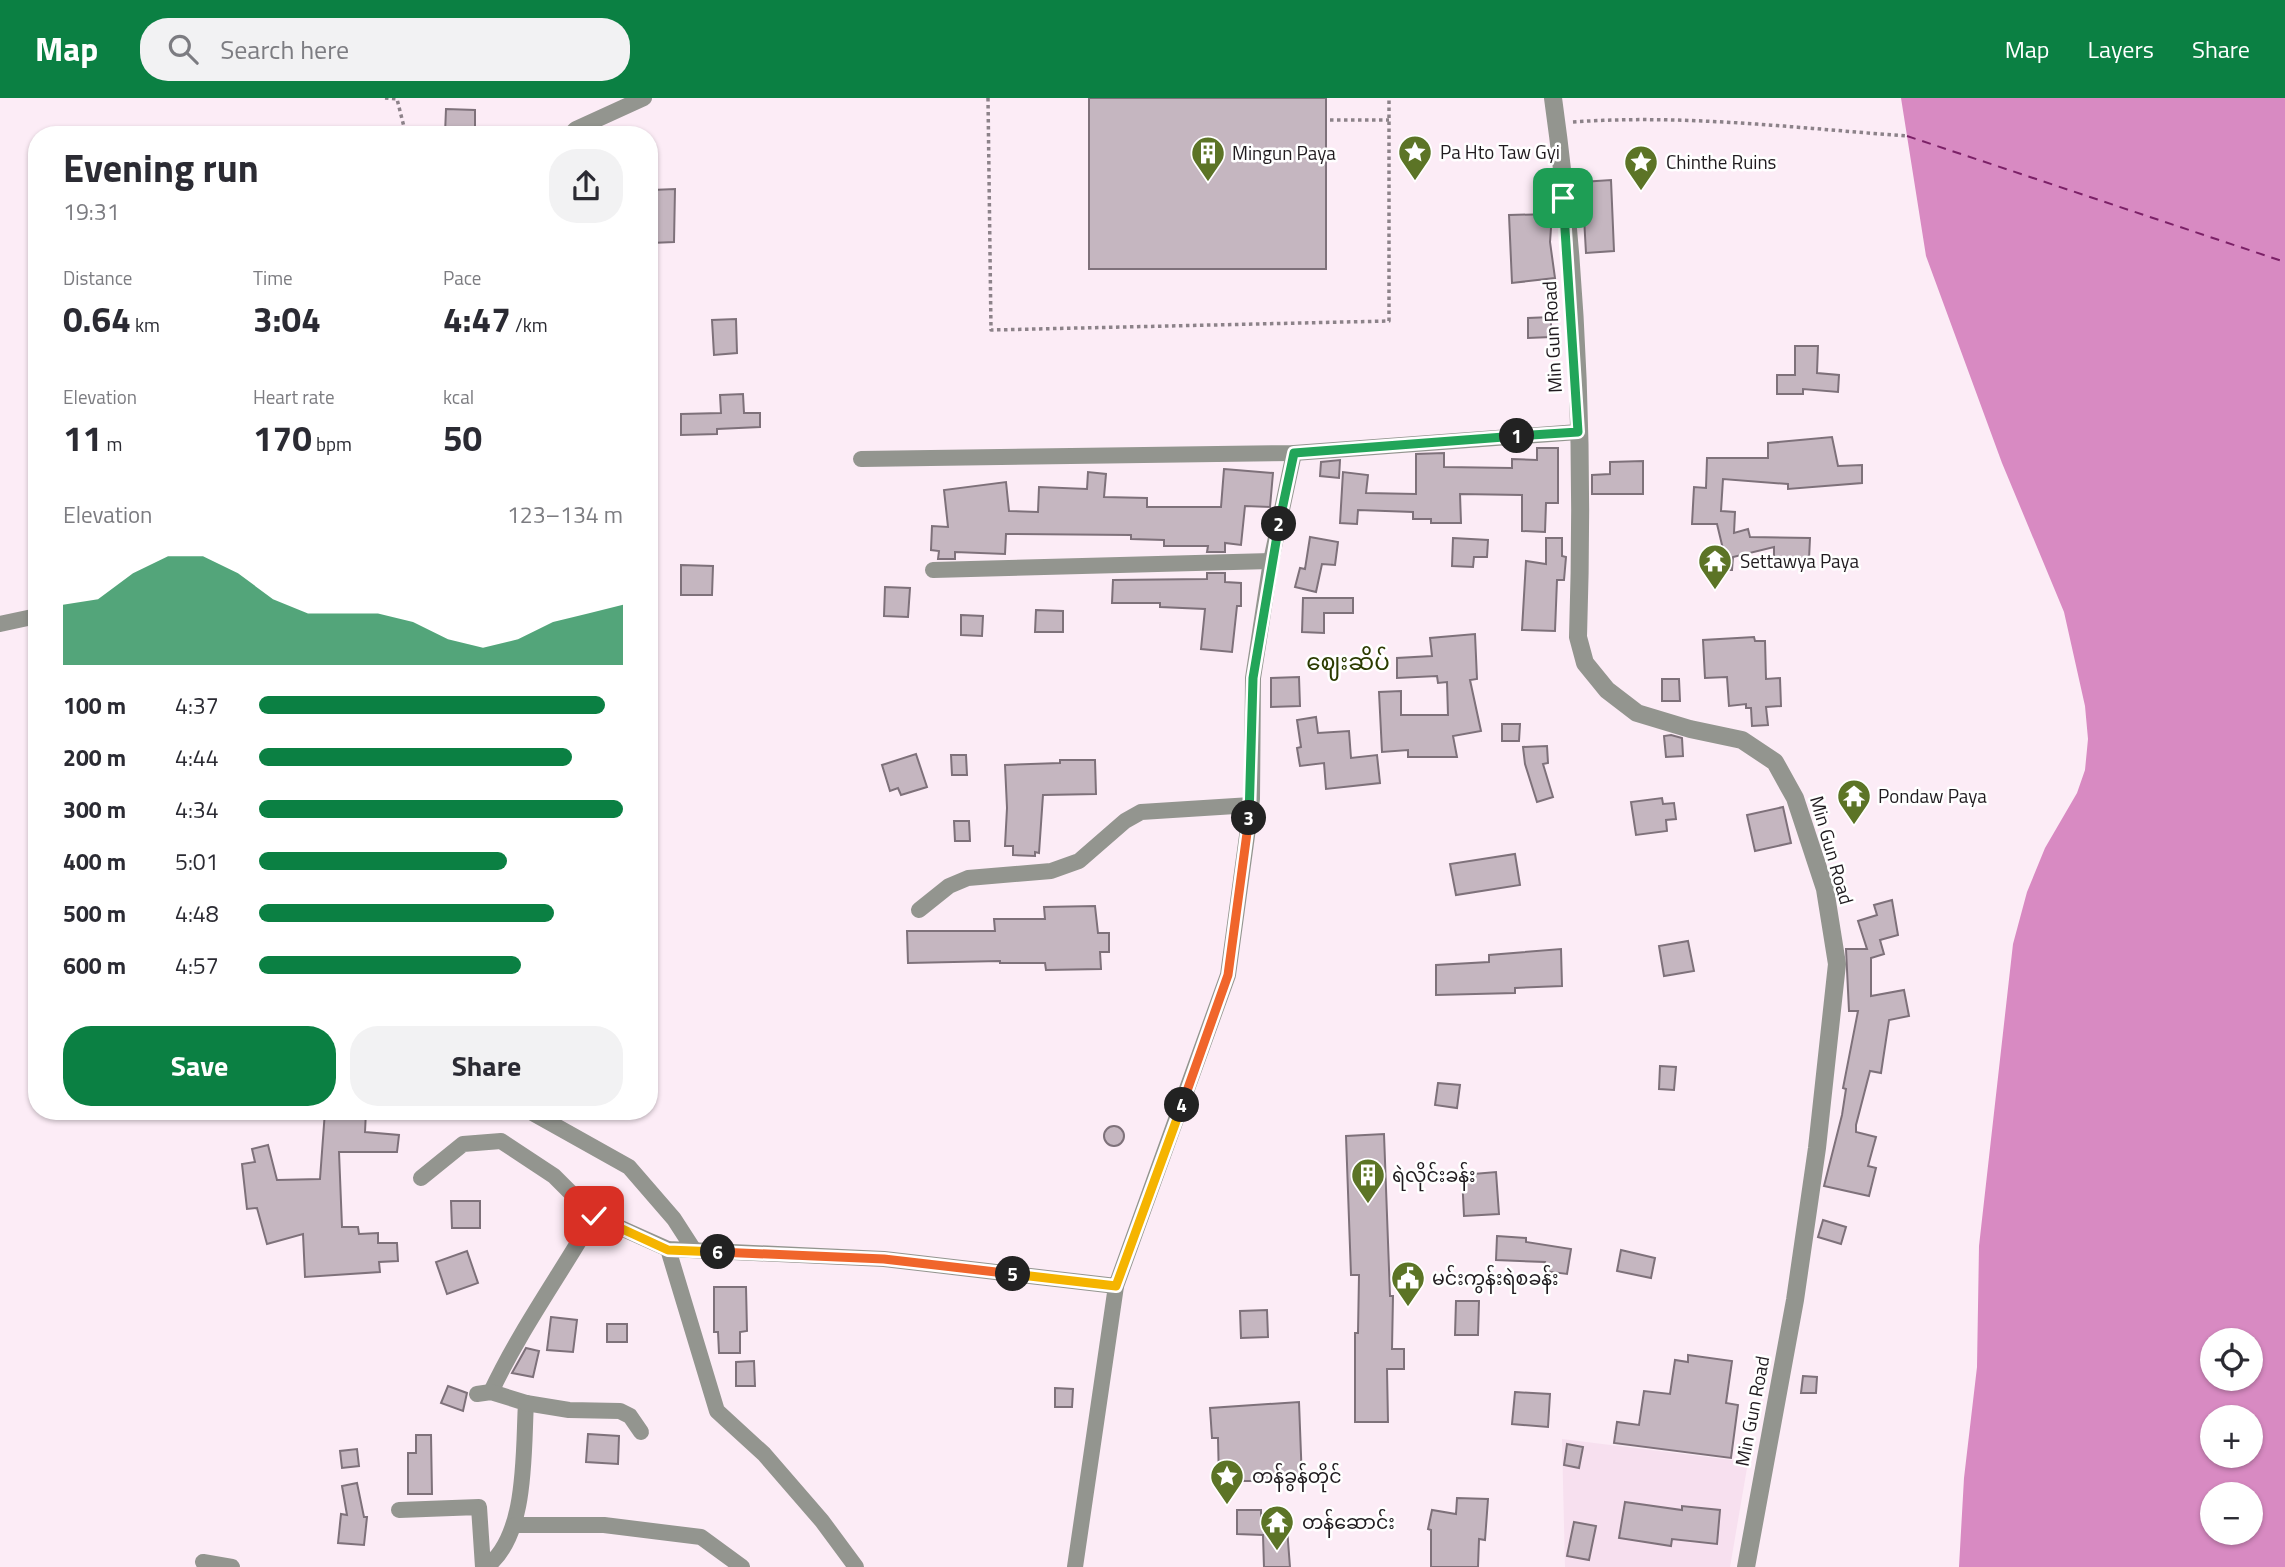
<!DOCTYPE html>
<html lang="en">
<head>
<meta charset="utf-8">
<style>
  body { margin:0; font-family:"Titillium Web","Noto Sans Myanmar",sans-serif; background:#f2f2f3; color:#2b2b33; height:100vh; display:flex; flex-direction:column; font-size:26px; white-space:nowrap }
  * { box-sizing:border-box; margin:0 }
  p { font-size:23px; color:#7c7c81 }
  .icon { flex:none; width:38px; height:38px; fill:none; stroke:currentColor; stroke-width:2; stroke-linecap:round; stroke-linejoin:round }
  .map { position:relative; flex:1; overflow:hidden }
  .details { position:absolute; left:28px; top:28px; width:630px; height:994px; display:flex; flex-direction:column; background:#fff; border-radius:28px; box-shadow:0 2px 5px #0004 }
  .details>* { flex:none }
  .tools { position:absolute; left:2200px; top:1230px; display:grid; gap:14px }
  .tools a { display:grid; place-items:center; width:63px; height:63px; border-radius:50%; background:#fff; box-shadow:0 2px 5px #0004; font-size:35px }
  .pin { position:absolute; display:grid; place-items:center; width:60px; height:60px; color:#fff; margin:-30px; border-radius:14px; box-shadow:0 4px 10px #0006 }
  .km { position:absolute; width:35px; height:35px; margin:-18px; border-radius:50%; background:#222; color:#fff; font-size:19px; line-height:35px; text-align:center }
  .round { display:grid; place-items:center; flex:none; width:74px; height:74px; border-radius:28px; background:#f2f2f3 }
  .head { display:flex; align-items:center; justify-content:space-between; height:119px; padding:0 35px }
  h1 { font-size:38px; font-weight:700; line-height:52px }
  .metrics { display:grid; grid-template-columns:repeat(3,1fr); gap:10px; height:119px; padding:7px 35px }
  .metrics div { display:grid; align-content:center }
  .metrics b { font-size:35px; font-weight:700 }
  .metrics small { font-size:19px; font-weight:400 }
  .metrics p { font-size:19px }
  .chart { height:196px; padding:14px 35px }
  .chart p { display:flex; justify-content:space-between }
  .chart svg { width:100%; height:126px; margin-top:7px; fill:#0b8043; opacity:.7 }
  .primary-button { display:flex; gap:14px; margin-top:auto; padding:14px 35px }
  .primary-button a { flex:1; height:80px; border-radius:28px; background:#0b8043; color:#fff; font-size:28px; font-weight:700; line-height:80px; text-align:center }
  .primary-button a+a { background:#f2f2f3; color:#2b2b33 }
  ul { padding:0 35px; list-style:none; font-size:23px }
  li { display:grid; grid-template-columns:112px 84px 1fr; align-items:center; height:52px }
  li i { height:18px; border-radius:9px; background:#0b8043 }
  header { display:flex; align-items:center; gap:42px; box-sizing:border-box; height:98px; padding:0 35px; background:#0b8043; color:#fff }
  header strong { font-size:33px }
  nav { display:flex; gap:38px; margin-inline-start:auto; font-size:24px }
  .search { width:490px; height:63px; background:#f2f2f3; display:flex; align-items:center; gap:18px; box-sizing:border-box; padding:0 24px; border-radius:28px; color:#7c7c81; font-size:26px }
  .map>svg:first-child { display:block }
  .built { fill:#f7e0ef }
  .water { fill:#d88ac2; fill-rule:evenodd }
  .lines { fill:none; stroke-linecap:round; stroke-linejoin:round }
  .ferry { stroke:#7b2167; stroke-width:2; stroke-dasharray:9 7; stroke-linecap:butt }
  .building { fill:#c5b6c0; stroke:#7e717a; stroke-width:2 }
  .path { stroke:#8c8289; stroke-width:3.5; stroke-dasharray:3.5 3.5; stroke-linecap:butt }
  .minor { stroke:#93958f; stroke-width:16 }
  .tertiary { stroke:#93958f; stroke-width:18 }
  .split-1-casing { stroke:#fff; stroke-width:14 }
  .split-2-casing { stroke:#fff; stroke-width:14 }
  .split-3-casing { stroke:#fff; stroke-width:14 }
  .split-4-casing { stroke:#fff; stroke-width:14 }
  .split-5-casing { stroke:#fff; stroke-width:14 }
  .split-6-casing { stroke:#fff; stroke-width:14 }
  .split-7-casing { stroke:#fff; stroke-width:14 }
  .split-1 { stroke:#22a559; stroke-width:9 }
  .split-2 { stroke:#22a559; stroke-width:9 }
  .split-3 { stroke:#22a559; stroke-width:9 }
  .split-4 { stroke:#f0652b; stroke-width:9 }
  .split-5 { stroke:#f5b400; stroke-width:9 }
  .split-6 { stroke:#f0652b; stroke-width:9 }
  .split-7 { stroke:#f5b400; stroke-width:9 }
  .labels { text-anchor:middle; stroke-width:5; stroke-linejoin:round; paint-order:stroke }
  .poi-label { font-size:19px; fill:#201b1f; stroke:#fff; text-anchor:start }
  .street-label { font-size:19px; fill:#201b1f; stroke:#fff }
  .quarter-label { font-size:23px; fill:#2b3b01; stroke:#fff }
</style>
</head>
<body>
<header>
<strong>Map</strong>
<div class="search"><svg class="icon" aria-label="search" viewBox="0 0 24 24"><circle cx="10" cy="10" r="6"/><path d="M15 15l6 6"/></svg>Search here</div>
<nav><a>Map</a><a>Layers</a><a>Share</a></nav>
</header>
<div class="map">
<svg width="2285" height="1469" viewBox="0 0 2285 1469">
  <rect width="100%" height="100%" fill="#fcecf6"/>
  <!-- built -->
  <polygon class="built" points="1562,1341 1748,1364 1730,1469 1565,1469"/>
  <!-- water -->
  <path class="water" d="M1901 0H2285V1469H1959L1964 1380 1977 1269 1979 1148 2013 846 2027 794 2045 750 2077 695 2085 672 2088 641 2085 608 2064 514 2002 365 1926 158ZM2212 1242H2250V1281H2212ZM2212 1320H2250V1358H2212ZM2212 1396H2250V1435H2212Z"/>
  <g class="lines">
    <!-- ferry -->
    <polyline class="ferry" points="1907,38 2285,164"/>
  </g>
  <!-- building -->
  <g class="building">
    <rect x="1089" y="0" width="237" height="171"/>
    <polygon points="446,11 475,12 475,36 445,36"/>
    <polygon points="1611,82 1614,153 1586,155 1582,84"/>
    <polygon points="675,91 674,144 651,145 652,92"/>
    <polygon points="1552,116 1550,144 1555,180 1512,185 1509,117"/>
    <polygon points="1551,219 1551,239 1528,240 1528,220"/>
    <polygon points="736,221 737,255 714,257 712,222"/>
    <polygon points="1795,248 1818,248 1817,275 1839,277 1838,294 1803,291 1803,296 1777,296 1777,277 1795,277"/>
    <polygon points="743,296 744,315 760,315 760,329 717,331 717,336 681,337 681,316 721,315 720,297"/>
    <polygon points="1832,339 1838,368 1862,367 1862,385 1788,391 1788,386 1723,381 1721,413 1735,414 1734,435 1748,431 1750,439 1810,440 1809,461 1774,460 1774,449 1733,459 1732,472 1728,472 1717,426 1692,426 1694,389 1706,390 1707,360 1768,360 1768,345"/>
    <polygon points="1537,350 1558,350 1558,405 1546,405 1545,434 1522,433 1522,397 1460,396 1461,425 1431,425 1431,421 1413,421 1413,414 1358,412 1357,426 1340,425 1343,374 1368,377 1366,395 1416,396 1416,356 1444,355 1444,369 1512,370 1512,361 1537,362"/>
    <polygon points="1340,362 1339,380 1320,378 1321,364"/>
    <polygon points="1643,363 1643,396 1592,396 1592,377 1610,376 1610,364"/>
    <polygon points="1224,371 1273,375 1270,409 1245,408 1241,447 1225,445 1225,454 1207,454 1208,448 1164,448 1164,442 1131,441 1131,437 1006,436 1005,456 955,454 955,461 938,461 939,453 931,452 932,428 948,429 944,392 1006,384 1009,413 1038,414 1039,389 1087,391 1088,374 1106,376 1104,399 1147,400 1147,409 1221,409"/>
    <polygon points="1310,439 1338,444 1335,467 1322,466 1316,494 1295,489 1300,470 1305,471"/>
    <polygon points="1453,440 1488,442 1487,459 1474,459 1473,469 1452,468"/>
    <polygon points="1546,440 1562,440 1562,458 1566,459 1564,482 1557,482 1555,533 1522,532 1526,463 1546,466"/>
    <polygon points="681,467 713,468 712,497 681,497"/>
    <polygon points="1207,475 1225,475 1225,484 1241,485 1241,508 1237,508 1232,554 1201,551 1205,511 1160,509 1160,505 1112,505 1113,482 1207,481"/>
    <polygon points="885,489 910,490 908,519 884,518"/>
    <polygon points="1303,500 1353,500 1353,515 1324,515 1324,535 1302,534"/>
    <polygon points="1036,512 1063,513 1063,534 1035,534"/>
    <polygon points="961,517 983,518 982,538 961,537"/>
    <polygon points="1475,536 1477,581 1470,582 1481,633 1453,638 1457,659 1408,659 1408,652 1382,654 1379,594 1401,593 1401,617 1448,617 1447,584 1438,585 1437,578 1397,580 1397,560 1432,558 1430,540"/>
    <polygon points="1754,539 1755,543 1765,543 1766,581 1780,580 1781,608 1766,609 1768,627 1752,628 1751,610 1746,610 1746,606 1729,608 1727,579 1705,580 1703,542"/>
    <polygon points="1299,579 1300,608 1271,609 1271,580"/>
    <polygon points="1662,581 1679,581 1680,603 1662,603"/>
    <polygon points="1316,619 1318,635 1349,633 1351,660 1377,657 1380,685 1326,691 1324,665 1300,668 1297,650 1301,649 1297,622"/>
    <polygon points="1502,626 1520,626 1519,643 1502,643"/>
    <polygon points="1671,637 1682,640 1683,658 1666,659 1664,638"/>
    <polygon points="1547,648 1548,665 1543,666 1553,699 1537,704 1525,666 1523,649"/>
    <polygon points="916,656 927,689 901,697 898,690 890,693 882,667"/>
    <polygon points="951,657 966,657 967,677 952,677"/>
    <polygon points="1060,662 1095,662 1096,696 1043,697 1039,755 1035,754 1035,758 1013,757 1013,748 1005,748 1007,710 1005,667 1060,665"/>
    <polygon points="1662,700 1663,706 1674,705 1676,721 1666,722 1667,733 1636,737 1631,704"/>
    <polygon points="1783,709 1791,745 1755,753 1747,717"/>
    <polygon points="954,723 969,723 970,743 955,743"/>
    <polygon points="1515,756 1520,787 1456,797 1450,766"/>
    <polygon points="1892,802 1898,837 1880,842 1884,856 1871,860 1871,898 1904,892 1909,918 1889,922 1881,975 1870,973 1856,1027 1856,1034 1876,1039 1868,1068 1876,1070 1869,1098 1824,1088 1842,1017 1846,991 1843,990 1858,913 1849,913 1846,851 1867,851 1858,823 1877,817 1874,807"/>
    <polygon points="1095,808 1098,835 1109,835 1109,854 1100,854 1101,871 1046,872 1045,865 1000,865 1000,863 908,865 907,833 995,833 994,821 1045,821 1044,809"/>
    <polygon points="1688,843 1694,873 1664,878 1659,848"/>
    <polygon points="1561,851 1562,888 1515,890 1515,895 1436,897 1436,867 1489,864 1489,857"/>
    <polygon points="1660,968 1676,969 1674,992 1659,991"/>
    <polygon points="1438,985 1460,987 1457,1010 1435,1007"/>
    <polygon points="325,1013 366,1013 365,1034 399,1037 397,1054 339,1054 342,1129 358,1129 359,1136 378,1135 378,1145 397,1145 398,1163 379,1164 380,1174 305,1179 303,1136 267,1146 257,1110 247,1111 242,1066 255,1064 252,1051 268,1047 277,1082 320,1081"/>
    <circle cx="1114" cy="1038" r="10"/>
    <polygon points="1384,1036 1390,1198 1393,1198 1392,1251 1404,1251 1404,1271 1387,1271 1388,1324 1355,1324 1355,1235 1358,1235 1359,1177 1351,1177 1346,1038"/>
    <polygon points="1496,1074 1499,1116 1464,1118 1462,1077"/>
    <polygon points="451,1103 480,1103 480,1130 452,1130"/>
    <polygon points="1823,1122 1846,1129 1841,1146 1818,1139"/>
    <polygon points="1497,1138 1526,1140 1526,1144 1571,1151 1567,1176 1544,1173 1545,1164 1496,1162"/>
    <polygon points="1621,1152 1655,1160 1651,1180 1617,1173"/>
    <polygon points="467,1153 478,1185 447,1196 436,1164"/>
    <polygon points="714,1189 746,1189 747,1233 740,1234 740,1255 719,1255 718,1234 714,1234"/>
    <polygon points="1456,1203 1479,1203 1478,1237 1455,1237"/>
    <polygon points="1267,1212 1268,1239 1241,1240 1240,1213"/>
    <polygon points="551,1219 577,1222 573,1254 547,1252"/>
    <rect x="607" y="1226" width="20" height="18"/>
    <polygon points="526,1250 539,1253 533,1279 512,1275"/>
    <polygon points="1688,1257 1732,1263 1726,1305 1738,1307 1731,1360 1614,1345 1617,1324 1639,1327 1644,1293 1670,1296 1675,1262 1688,1264"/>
    <polygon points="754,1263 755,1288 736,1288 736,1264"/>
    <polygon points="1803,1278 1817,1279 1816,1295 1801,1295"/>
    <polygon points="448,1288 467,1295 463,1313 441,1305"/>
    <polygon points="1055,1290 1073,1291 1072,1309 1055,1309"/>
    <polygon points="1515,1294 1550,1296 1548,1329 1512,1326"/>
    <polygon points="1299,1304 1302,1383 1219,1383 1218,1340 1212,1340 1210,1310"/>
    <polygon points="588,1336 619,1338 618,1366 586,1364"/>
    <polygon points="416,1337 431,1337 432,1396 408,1396 408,1355 416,1355"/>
    <polygon points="1567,1346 1583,1349 1579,1370 1564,1367"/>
    <polygon points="357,1351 359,1368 342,1370 340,1353"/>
    <polygon points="357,1385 364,1419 367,1419 364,1447 338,1445 341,1416 347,1417 342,1388"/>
    <polygon points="1457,1400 1488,1401 1485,1442 1479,1441 1478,1469 1431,1469 1431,1432 1428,1431 1432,1412 1456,1416"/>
    <polygon points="1625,1404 1682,1412 1682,1408 1720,1412 1717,1446 1672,1441 1671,1448 1619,1440"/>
    <polygon points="1237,1412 1261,1412 1261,1421 1286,1417 1290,1469 1264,1469 1263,1437 1237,1436"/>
    <polygon points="1574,1424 1596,1428 1589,1462 1567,1458"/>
  </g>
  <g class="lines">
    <!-- path -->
    <g class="path">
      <polyline points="385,0 397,1 406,37"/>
      <polyline points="988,0 991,232 1389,223 1389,0"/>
      <polyline points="1330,22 1389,22"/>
      <path d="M1573 24C1684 16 1796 30 1907 38"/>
    </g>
    <!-- minor -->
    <g class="minor">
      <polyline points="570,37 576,31 644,0"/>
      <polyline points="861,361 1294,355 1578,334"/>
      <polyline points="933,472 1271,463"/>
      <polyline points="0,526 37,518"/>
      <polyline points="919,812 949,788 968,780 1051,773 1079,763 1125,723 1141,714 1251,707"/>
      <polyline points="529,1013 629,1069 674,1121 694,1152"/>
      <polyline points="421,1080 463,1046 501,1043 554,1078 594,1118 668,1151 884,1161 1116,1188 1228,877 1252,701 1253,580 1271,463 1294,355"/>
      <polyline points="668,1151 717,1313 764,1356 822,1423 856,1469"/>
      <path d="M491 1294C520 1232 560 1177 594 1118"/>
      <path d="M477 1296 491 1294 526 1305C523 1353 528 1438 486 1469"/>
      <polyline points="526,1305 569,1312 620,1313 630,1318 641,1334"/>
      <polyline points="399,1412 479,1409 483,1469"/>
      <polyline points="515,1427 604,1427 701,1439 742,1469"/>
      <polyline points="203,1464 232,1469"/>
      <polyline points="1075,1469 1116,1188"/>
    </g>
    <!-- tertiary -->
    <path class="tertiary" d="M1553 0C1578 177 1584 360 1578 539L1585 565 1607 592 1637 615 1690 631 1742 642 1775 664 1795 700 1825 791 1837 866 1817 1050 1795 1202 1746 1469"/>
  </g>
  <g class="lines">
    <!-- split-1 casing -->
    <g class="split-1-casing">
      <polyline id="split-1" points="1517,338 1578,334 1563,100"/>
    </g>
    <!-- split-2 casing -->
    <g class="split-2-casing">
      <polyline id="split-2" points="1279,426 1294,355 1517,338"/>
    </g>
    <!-- split-3 casing -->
    <g class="split-3-casing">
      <polyline id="split-3" points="1249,720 1253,580 1279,426"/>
    </g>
    <!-- split-4 casing -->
    <g class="split-4-casing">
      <polyline id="split-4" points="1182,1007 1228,877 1249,720"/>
    </g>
    <!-- split-5 casing -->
    <g class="split-5-casing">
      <polyline id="split-5" points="1013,1176 1116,1188 1182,1007"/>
    </g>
    <!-- split-6 casing -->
    <g class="split-6-casing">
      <polyline id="split-6" points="718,1154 884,1161 1013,1176"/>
    </g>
    <!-- split-7 casing -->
    <g class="split-7-casing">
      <polyline id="split-7" points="594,1118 668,1152 718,1154"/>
    </g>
    <!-- split-1 -->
    <use href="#split-1" class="split-1"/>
    <!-- split-2 -->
    <use href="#split-2" class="split-2"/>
    <!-- split-3 -->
    <use href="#split-3" class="split-3"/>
    <!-- split-4 -->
    <use href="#split-4" class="split-4"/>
    <!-- split-5 -->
    <use href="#split-5" class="split-5"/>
    <!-- split-6 -->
    <use href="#split-6" class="split-6"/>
    <!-- split-7 -->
    <use href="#split-7" class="split-7"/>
  </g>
  <!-- icons -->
  <defs>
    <g id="sight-pin" transform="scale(1.75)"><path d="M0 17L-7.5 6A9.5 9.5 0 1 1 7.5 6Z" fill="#5c7426" stroke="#fff"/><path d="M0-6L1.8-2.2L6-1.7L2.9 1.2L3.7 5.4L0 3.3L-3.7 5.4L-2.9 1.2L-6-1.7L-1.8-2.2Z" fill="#fff"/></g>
    <g id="building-pin" transform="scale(1.75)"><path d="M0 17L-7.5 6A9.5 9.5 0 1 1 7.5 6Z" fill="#5c7426" stroke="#fff"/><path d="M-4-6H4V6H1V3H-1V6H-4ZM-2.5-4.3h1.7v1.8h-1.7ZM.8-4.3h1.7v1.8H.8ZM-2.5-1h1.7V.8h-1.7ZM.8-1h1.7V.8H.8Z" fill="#fff"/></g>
    <g id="temple-pin" transform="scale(1.75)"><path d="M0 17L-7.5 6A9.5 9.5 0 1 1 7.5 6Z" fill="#5c7426" stroke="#fff"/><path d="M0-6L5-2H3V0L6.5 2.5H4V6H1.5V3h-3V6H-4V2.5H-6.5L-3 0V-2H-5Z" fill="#fff"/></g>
    <g id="civic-pin" transform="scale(1.75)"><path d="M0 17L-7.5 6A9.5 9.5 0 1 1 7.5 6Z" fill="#5c7426" stroke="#fff"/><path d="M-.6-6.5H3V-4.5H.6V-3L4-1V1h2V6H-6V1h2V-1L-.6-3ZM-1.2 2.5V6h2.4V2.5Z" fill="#fff"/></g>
  </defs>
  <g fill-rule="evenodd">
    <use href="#sight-pin" x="1415" y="54"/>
    <use href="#building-pin" x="1208" y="55"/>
    <use href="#sight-pin" x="1641" y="64"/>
    <use href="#temple-pin" x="1715" y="463"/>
    <use href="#temple-pin" x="1854" y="698"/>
    <use href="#building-pin" x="1368" y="1077"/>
    <use href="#civic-pin" x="1408" y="1180"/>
    <use href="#sight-pin" x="1227" y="1378"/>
    <use href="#temple-pin" x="1277" y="1424"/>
  </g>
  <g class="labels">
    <!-- poi labels -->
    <g class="poi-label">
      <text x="1440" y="61">Pa Hto Taw Gyi</text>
      <text x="1232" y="62">Mingun Paya</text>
      <text x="1666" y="71">Chinthe Ruins</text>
      <text x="1740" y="470">Settawya Paya</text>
      <text x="1878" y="705">Pondaw Paya</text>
      <text x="1392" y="1084">ရဲလိုင်းခန်း</text>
      <text x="1432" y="1187">မင်းကွန်းရဲစခန်း</text>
      <text x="1252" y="1385">တန်ခွန်တိုင်</text>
      <text x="1302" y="1431">တန်ဆောင်း</text>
    </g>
    <!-- street labels -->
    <g class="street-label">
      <text transform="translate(1552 239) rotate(-93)" y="7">Min Gun Road</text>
      <text transform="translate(1832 752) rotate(74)" y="7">Min Gun Road</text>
      <text transform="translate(1752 1313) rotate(-79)" y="7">Min Gun Road</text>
    </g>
    <!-- quarter labels -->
    <g class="quarter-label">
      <text x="1348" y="572">ဈေးဆိပ်</text>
    </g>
  </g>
</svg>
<div class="tools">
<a><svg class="icon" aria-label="locate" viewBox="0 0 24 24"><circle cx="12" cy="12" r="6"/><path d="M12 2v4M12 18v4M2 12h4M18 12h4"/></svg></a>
<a>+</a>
<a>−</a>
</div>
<div class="pin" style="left:1563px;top:100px;background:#1e9e55"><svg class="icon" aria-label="arrive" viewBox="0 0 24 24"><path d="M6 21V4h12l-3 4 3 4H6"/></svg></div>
<div class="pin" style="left:594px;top:1118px;background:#d93025"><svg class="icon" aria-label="check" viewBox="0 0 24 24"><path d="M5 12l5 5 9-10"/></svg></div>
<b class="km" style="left:1517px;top:338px">1</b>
<b class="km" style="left:1279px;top:426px">2</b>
<b class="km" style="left:1249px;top:720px">3</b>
<b class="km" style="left:1182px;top:1007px">4</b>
<b class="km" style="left:1013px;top:1176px">5</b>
<b class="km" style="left:718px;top:1154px">6</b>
<section class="details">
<div class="head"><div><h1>Evening run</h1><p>19:31</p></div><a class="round"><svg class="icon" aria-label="share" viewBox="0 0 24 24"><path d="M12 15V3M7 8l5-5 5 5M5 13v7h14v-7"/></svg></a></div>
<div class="metrics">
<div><p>Distance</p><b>0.64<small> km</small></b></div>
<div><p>Time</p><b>3:04</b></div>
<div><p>Pace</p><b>4:47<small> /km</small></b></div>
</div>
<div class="metrics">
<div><p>Elevation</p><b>11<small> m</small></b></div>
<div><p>Heart rate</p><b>170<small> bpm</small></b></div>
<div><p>kcal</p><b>50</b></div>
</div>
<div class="chart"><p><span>Elevation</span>123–134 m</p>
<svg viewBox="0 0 160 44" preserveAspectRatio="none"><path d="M0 44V23L10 21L20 12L30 6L40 6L50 12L60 21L70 26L80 26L90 26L100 29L110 35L120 38L130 35L140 29L150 26L160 23V44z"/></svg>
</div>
<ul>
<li><b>100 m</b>4:37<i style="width:95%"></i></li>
<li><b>200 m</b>4:44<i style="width:86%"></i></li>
<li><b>300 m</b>4:34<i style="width:100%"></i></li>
<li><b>400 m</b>5:01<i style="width:68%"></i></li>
<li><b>500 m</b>4:48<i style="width:81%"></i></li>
<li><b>600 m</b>4:57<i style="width:72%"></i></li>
</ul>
<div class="primary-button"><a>Save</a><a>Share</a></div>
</section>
</div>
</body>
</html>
